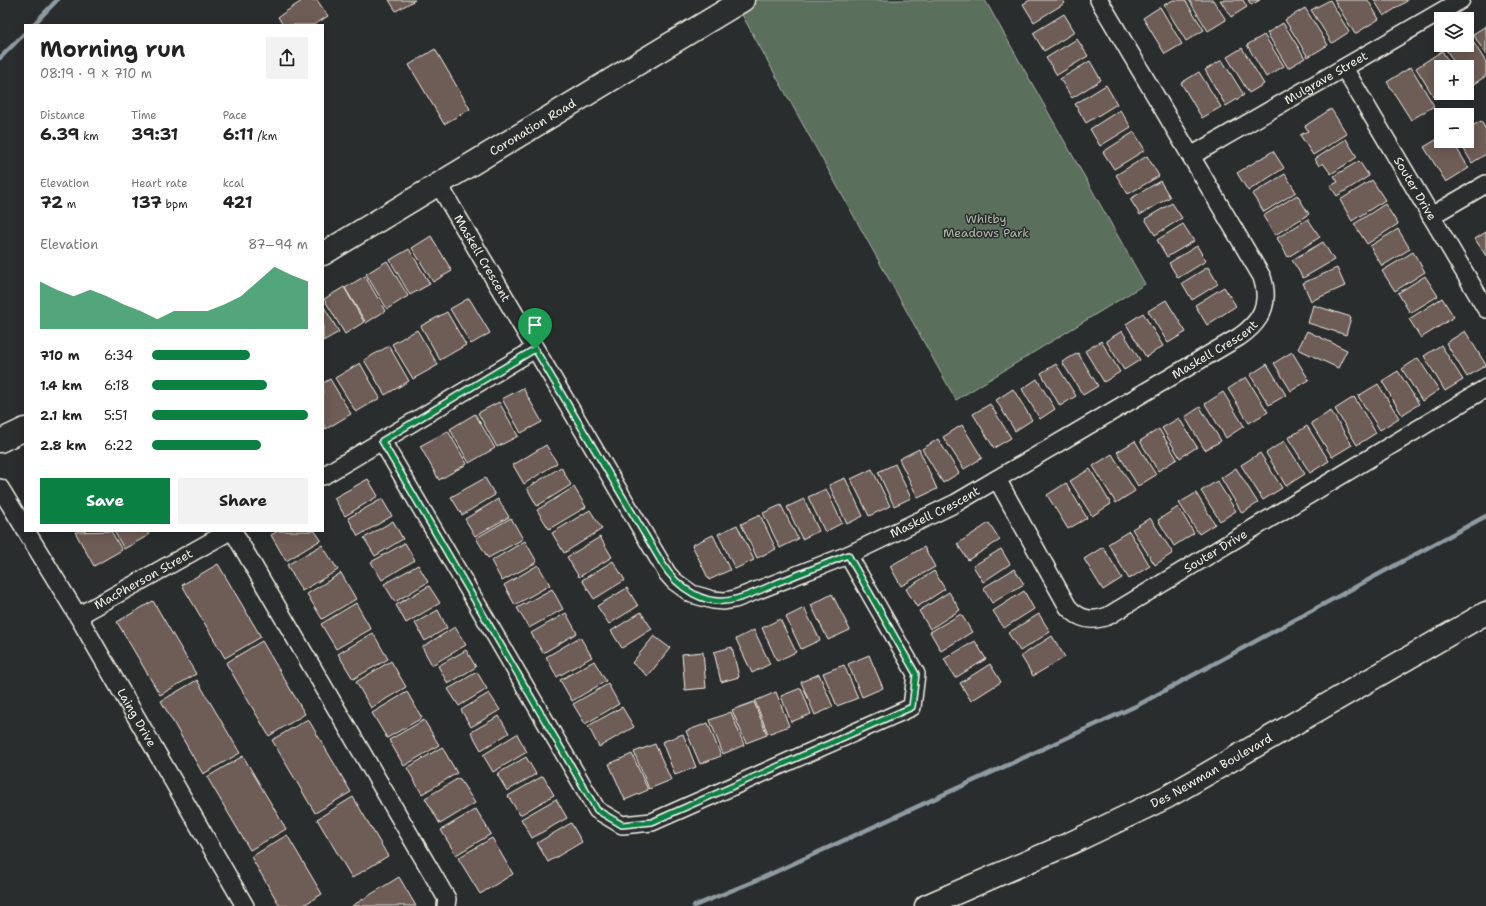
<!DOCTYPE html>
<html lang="en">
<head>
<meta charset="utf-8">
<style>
  body { margin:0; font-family:"Shantell Sans",sans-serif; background:#f2f2f2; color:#222; height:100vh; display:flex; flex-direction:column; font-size:15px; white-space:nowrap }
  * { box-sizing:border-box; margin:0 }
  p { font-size:13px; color:#767676 }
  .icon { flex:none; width:22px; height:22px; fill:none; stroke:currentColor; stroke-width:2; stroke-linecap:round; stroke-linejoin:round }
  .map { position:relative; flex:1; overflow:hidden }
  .panel { position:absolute; left:24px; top:24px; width:300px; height:508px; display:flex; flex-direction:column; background:#fff; border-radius:0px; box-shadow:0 2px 10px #0003 }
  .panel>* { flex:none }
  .fabs { position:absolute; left:1434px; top:12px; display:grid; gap:8px }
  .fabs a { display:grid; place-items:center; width:40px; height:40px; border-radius:0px; background:#fff; box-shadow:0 2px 10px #0003; font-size:20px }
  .pin { position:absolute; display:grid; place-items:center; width:34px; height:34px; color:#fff; margin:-41px -17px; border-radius:50% 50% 50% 0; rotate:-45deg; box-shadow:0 0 4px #0007 }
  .pin .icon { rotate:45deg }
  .round { display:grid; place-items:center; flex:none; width:42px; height:42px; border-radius:0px; background:#f2f2f2 }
  .headline { display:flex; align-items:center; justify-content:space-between; height:68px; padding:0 16px }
  h1 { font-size:22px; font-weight:700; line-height:30px }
  .figures { display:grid; grid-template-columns:repeat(3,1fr); gap:6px; height:68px; padding:4px 16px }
  .figures div { display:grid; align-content:center }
  .figures b { font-size:17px; font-weight:700 }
  .figures small { font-size:11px; font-weight:400 }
  .figures p { font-size:11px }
  .chart { height:112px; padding:8px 16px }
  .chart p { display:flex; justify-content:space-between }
  .chart svg { width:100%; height:72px; margin-top:4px; fill:#0b8043; opacity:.7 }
  .action { display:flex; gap:8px; margin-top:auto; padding:8px 16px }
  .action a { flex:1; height:46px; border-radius:0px; background:#0b8043; color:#fff; font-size:16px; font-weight:700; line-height:46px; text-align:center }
  .action a+a { background:#f2f2f2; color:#222 }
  ul { padding:0 16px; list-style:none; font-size:13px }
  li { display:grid; grid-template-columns:64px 48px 1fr; align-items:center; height:30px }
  li i { height:10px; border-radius:5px; background:#0b8043 }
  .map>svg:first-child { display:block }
  .green { fill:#5a705b; stroke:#a7b0a2 }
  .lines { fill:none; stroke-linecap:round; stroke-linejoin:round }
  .stream { stroke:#8f9ba0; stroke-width:4.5 }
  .building { fill:#6e5c57; stroke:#f4f1e8 }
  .minor-casing { stroke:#f4f1e8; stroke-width:20 }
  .tertiary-casing { stroke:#f4f1e8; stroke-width:25 }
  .minor { stroke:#2a2d2e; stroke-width:17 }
  .tertiary { stroke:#2a2d2e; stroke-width:22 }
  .route-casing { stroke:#fff; stroke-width:8 }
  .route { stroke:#0b8043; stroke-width:5 }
  .labels { text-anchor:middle; stroke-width:3; stroke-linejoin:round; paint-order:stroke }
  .street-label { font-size:12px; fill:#f4f1e8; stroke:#2a2d2e }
  .park-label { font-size:12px; fill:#afb7a9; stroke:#2a2d2e }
</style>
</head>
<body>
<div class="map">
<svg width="1486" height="906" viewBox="0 0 1486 906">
  <rect width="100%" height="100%" fill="#2a2d2e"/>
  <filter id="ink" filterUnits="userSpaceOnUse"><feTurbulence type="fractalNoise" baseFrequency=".025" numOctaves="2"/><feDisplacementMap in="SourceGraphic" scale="8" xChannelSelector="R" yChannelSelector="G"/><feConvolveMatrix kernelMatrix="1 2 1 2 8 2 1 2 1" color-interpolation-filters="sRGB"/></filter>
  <g filter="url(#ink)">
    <!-- green -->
    <polygon class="green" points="743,0 985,0 1145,284 956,400 736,4"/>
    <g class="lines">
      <!-- stream -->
      <g class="stream">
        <polyline points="33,25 57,0"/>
        <polyline points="0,58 25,33"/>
        <polyline points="694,906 762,878 1138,705 1486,516"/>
      </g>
    </g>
    <!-- building -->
    <g class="building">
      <polygon points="303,0 317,0 328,16 314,25 283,25 278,17"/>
      <polygon points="389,0 415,0 396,11"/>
      <polygon points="1030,0 1063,0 1065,3 1034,22 1023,4"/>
      <polygon points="1173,0 1185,0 1204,30 1186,41 1164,5"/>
      <polygon points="1189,0 1213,0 1226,20 1208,31"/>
      <polygon points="1220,0 1243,0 1247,7 1231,17"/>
      <polygon points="1248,0 1260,0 1251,5"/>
      <polygon points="1330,0 1349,32 1332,43 1311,10"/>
      <polygon points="1334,0 1368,0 1379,19 1355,34"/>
      <polygon points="1374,0 1407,0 1407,1 1384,16"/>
      <polygon points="1160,7 1182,44 1165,54 1143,18"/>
      <polygon points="1305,8 1328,45 1308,57 1285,20"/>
      <polygon points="1064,14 1075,32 1044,51 1033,33"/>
      <polygon points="1283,23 1305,58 1288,68 1267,33"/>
      <polygon points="1486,26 1486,55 1473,34"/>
      <polygon points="1468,34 1486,62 1486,76 1469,87 1467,83 1467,67 1457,67 1445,48 1450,45 1467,45"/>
      <polygon points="1264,35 1284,66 1266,77 1247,45"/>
      <polygon points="1077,39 1088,56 1057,75 1046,58"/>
      <polygon points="1242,48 1264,84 1249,93 1227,57"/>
      <polygon points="435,49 470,109 444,124 409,65"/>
      <polygon points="1442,51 1452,67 1441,67 1441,93 1444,93 1435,99 1416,68"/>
      <polygon points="1222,60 1244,95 1226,106 1205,70"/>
      <polygon points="1090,61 1101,80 1072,98 1060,79"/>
      <polygon points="1411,67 1434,106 1411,120 1387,82"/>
      <polygon points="1199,72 1221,107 1202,118 1181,83"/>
      <polygon points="1106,85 1117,104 1086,123 1075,104"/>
      <polygon points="1331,109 1347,134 1313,155 1300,135 1308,131 1305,126"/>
      <polygon points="1120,110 1131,127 1100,146 1090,129"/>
      <polygon points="1481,121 1486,130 1486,154 1472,163 1459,141 1467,141 1467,129"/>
      <polygon points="1134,132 1145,150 1114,169 1103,152"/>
      <polygon points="1441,137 1441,141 1452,141 1469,168 1446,182 1424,147"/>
      <polygon points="1346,139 1357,157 1331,174 1323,163 1319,166 1315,159"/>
      <polygon points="1273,151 1284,168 1248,191 1237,173"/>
      <polygon points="1147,156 1159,176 1128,194 1116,175"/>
      <polygon points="1359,161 1369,176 1337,196 1330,186 1338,182 1334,176"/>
      <polygon points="1285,174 1296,192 1264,212 1252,194"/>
      <polygon points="1372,180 1385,200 1352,221 1340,200"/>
      <polygon points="1160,181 1170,197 1140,215 1130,199"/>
      <polygon points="1297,195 1309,214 1275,235 1263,216"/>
      <polygon points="1172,203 1182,218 1155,235 1145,219"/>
      <polygon points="1385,204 1398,224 1367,244 1354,224"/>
      <polygon points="1308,219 1320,237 1288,257 1277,238"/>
      <polygon points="1183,224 1194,241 1167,257 1157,240"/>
      <polygon points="1398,229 1410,249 1382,266 1370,246"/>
      <polygon points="1486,232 1486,256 1475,239"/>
      <polygon points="431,236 452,271 433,282 412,248"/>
      <polygon points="1323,242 1334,260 1303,278 1292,260"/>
      <polygon points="1197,246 1206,261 1178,278 1169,263"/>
      <polygon points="409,249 430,284 410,295 390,260"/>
      <polygon points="1413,252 1425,272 1395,291 1382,271"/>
      <polygon points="387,261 408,296 387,309 366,274"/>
      <polygon points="1208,267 1218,284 1192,300 1182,283"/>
      <polygon points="1337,268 1345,286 1311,301 1303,283"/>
      <polygon points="365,276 385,311 366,323 345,288"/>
      <polygon points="1425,276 1438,296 1410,313 1398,293"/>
      <polygon points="344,287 364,322 345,334 324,299"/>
      <polygon points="1224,287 1236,306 1207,325 1195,305"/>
      <polygon points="469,298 490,333 471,344 450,309"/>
      <polygon points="1442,298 1454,317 1421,338 1409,319"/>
      <polygon points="1166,300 1186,332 1168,343 1148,311"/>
      <polygon points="323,305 339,332 323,341"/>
      <polygon points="1313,305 1351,317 1346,335 1308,323"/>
      <polygon points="447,312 466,345 440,360 421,326"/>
      <polygon points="1143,313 1163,346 1146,357 1126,324"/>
      <polygon points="417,330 438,365 413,379 392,344"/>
      <polygon points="1122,331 1140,360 1124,370 1106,341"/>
      <polygon points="1307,331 1347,350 1338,368 1298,349"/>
      <polygon points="1465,331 1486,365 1467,377 1446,343"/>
      <polygon points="1101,341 1120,372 1104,382 1085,351"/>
      <polygon points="1441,345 1463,380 1445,391 1424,356"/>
      <polygon points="389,346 409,381 385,395 364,360"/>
      <polygon points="1292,352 1309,380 1291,391 1274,363"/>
      <polygon points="1078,353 1098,386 1083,395 1062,362"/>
      <polygon points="1418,358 1439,390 1422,401 1402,369"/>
      <polygon points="360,363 380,398 356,412 335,378"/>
      <polygon points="1056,364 1076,396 1060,406 1041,373"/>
      <polygon points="1267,364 1286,395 1269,405 1250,375"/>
      <polygon points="1398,371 1419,404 1402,415 1382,381"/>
      <polygon points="1246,377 1268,412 1249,423 1228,389"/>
      <polygon points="330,379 351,414 326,429 323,423 323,383"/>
      <polygon points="1037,379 1055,409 1040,419 1022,389"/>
      <polygon points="1378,384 1399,418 1380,430 1358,396"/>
      <polygon points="523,388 542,422 521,433 502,399"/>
      <polygon points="1013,389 1032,420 1015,431 996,400"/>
      <polygon points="1223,392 1244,426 1226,438 1205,404"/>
      <polygon points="1354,397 1376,433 1357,445 1335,409"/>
      <polygon points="499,402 518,436 497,447 478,413"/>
      <polygon points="990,404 1011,438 994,448 973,414"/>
      <polygon points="1200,407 1221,441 1205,450 1185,417"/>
      <polygon points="1331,411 1352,445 1332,457 1311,423"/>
      <polygon points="475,414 495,448 469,463 450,429"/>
      <polygon points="1179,418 1197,447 1180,458 1162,428"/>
      <polygon points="962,425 982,458 964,469 943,437"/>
      <polygon points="1307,426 1329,461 1310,473 1288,438"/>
      <polygon points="1159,429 1177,459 1158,471 1140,441"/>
      <polygon points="448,431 467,464 439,480 420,446"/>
      <polygon points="938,439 959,473 943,483 922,449"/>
      <polygon points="1135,441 1156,475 1138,486 1117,452"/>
      <polygon points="1284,441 1305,474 1286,486 1266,453"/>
      <polygon points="546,445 557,463 524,484 513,465"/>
      <polygon points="919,449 937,489 918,498 899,459"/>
      <polygon points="1260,453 1282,488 1263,500 1241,465"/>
      <polygon points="1112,454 1135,491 1116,503 1093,466"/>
      <polygon points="895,464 911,498 894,506 878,472"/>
      <polygon points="561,467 571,485 537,506 527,488"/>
      <polygon points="1236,468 1258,503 1242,513 1221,478"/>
      <polygon points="872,469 890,506 869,516 851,479"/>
      <polygon points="1090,469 1111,504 1092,516 1070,481"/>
      <polygon points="485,478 495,495 462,515 451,497"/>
      <polygon points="845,478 863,516 847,524 829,485"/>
      <polygon points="368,479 378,496 345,516 334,498"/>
      <polygon points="1217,481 1236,511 1220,521 1201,491"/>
      <polygon points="1066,483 1087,518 1068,529 1047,495"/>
      <polygon points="574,487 586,507 549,529 537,510"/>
      <polygon points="826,489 842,523 825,532 808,497"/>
      <polygon points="1196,493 1215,524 1199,534 1179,503"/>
      <polygon points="382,499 392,516 358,536 348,518"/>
      <polygon points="498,499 509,517 475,536 465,519"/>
      <polygon points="804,499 819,531 802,539 787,507"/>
      <polygon points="781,505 798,539 780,548 763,513"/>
      <polygon points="1178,507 1194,533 1174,546 1158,520"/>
      <polygon points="590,510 602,529 564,553 552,533"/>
      <polygon points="760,515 776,549 757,558 741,524"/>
      <polygon points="511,518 523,539 488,558 476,538"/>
      <polygon points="1150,518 1173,553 1155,565 1132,529"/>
      <polygon points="393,521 403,539 375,556 364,538"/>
      <polygon points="989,523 1000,540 968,560 957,544"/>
      <polygon points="737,525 754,560 735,569 718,534"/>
      <polygon points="111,531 122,550 94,566 75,532"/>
      <polygon points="114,531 147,531 149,535 124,549"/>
      <polygon points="278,531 315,531 321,540 286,561 271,535"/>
      <polygon points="1129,531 1150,566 1129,579 1108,544"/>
      <polygon points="713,535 730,570 709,580 692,545"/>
      <polygon points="600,537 612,557 579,577 567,557"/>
      <polygon points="525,541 537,562 502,581 491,561"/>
      <polygon points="405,543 415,560 382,580 371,562"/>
      <polygon points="322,545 338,570 302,591 287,565"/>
      <polygon points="924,547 935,567 901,586 890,566"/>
      <polygon points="1103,547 1122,578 1103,590 1084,559"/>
      <polygon points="1001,549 1010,564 983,582 973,566"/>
      <polygon points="613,561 625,580 594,599 582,580"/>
      <polygon points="218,564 261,637 225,658 182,585"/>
      <polygon points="418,565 428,582 395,602 384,584"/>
      <polygon points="538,565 550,585 515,605 504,585"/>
      <polygon points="1014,569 1024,584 992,603 983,588"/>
      <polygon points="934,571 945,589 917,607 906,589"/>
      <polygon points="341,573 356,599 322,619 307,594"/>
      <polygon points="429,586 440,603 406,623 396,605"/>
      <polygon points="627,588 638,606 609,624 597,606"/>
      <polygon points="552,589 563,609 529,628 517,608"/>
      <polygon points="1024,591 1034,609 1004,628 993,611"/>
      <polygon points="949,592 960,610 930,629 919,611"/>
      <polygon points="832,594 850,630 828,640 811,605"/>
      <polygon points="153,601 196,674 160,695 117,622"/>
      <polygon points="356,603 371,629 336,649 321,624"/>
      <polygon points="804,608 820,640 801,649 786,617"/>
      <polygon points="438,610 447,628 425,641 415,623"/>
      <polygon points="641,612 652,629 622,648 611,631"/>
      <polygon points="566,613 577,633 543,653 531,633"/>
      <polygon points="961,614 972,632 941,651 930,632"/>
      <polygon points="1039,614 1050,632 1020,651 1008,633"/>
      <polygon points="780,619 796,652 777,661 762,628"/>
      <polygon points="455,627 466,645 432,665 422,647"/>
      <polygon points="754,630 770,664 752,673 736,639"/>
      <polygon points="373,633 388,659 353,679 338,654"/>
      <polygon points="654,636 670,648 648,676 632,663"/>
      <polygon points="1052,636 1065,657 1033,676 1021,656"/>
      <polygon points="580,637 592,657 557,677 546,657"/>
      <polygon points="262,641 305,714 269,736 226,663"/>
      <polygon points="975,641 986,659 955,678 944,659"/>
      <polygon points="732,647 739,677 721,682 714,652"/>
      <polygon points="466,650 476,667 448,684 438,666"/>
      <polygon points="703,652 706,688 685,690 682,654"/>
      <polygon points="869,655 883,688 862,697 848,664"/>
      <polygon points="391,661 406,687 371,708 356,682"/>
      <polygon points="594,661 606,681 572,701 560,680"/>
      <polygon points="990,664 1001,682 971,701 960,683"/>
      <polygon points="844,665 858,698 837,706 823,673"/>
      <polygon points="477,672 487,689 459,706 448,689"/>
      <polygon points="819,674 833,707 815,715 801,682"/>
      <polygon points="197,680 240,753 203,774 161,701"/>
      <polygon points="608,684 619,704 585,724 573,704"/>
      <polygon points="801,688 811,714 791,722 781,696"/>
      <polygon points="407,692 422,718 387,738 372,713"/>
      <polygon points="776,692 789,726 768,734 755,701"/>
      <polygon points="489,693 500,710 471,727 461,710"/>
      <polygon points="754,702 767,735 746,743 732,710"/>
      <polygon points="622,707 634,727 599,747 588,726"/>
      <polygon points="731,712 744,745 723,754 710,720"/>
      <polygon points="499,716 509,733 481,750 471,732"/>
      <polygon points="308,719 351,792 315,813 272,740"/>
      <polygon points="424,720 439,745 404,766 389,740"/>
      <polygon points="708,723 721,756 700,764 686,731"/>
      <polygon points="517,734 527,752 493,772 483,755"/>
      <polygon points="683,734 696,767 675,775 662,742"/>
      <polygon points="655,744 671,780 649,789 634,752"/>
      <polygon points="442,747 457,773 422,794 407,768"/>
      <polygon points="632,754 648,790 625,800 609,764"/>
      <polygon points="243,756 286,829 250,850 207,777"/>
      <polygon points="526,757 536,774 507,791 497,774"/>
      <polygon points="543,776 554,795 520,815 508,796"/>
      <polygon points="459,778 475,803 440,824 425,798"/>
      <polygon points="353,797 388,856 352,878 317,819"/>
      <polygon points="556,799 567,818 532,838 521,819"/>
      <polygon points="476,809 491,834 456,855 441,830"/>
      <polygon points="571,823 582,842 548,862 537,843"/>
      <polygon points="287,835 322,894 302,906 280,906 251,857"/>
      <polygon points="492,838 513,874 480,894 458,858"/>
      <polygon points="399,877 416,906 352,906"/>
    </g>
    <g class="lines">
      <!-- minor casing -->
      <g class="minor-casing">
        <g id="minor">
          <path id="s1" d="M1344 68 1486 309"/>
          <path id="s2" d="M1191 156 1461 0"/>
          <path id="s3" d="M439 185 667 573 674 581 692 594 713 600 724 601 735 599 848 555 956 503 1239 337C1261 322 1271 304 1262 277L1099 0"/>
          <polyline points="1431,216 1486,184"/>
          <polyline points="382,441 597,810 622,825 652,822 912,707 916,674 848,555"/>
          <polyline points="323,476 535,349"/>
          <path id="s4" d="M997 479 1068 607C1080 620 1092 622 1108 616L1486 388"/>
          <polyline points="0,488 25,529"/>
          <path id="s5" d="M26 531 78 616 245 906"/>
          <polyline points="233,531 447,899 446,906"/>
          <path id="s6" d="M78 616 230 531"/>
        </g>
      </g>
      <!-- tertiary casing -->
      <g class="tertiary-casing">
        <g id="tertiary">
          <path id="s7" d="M323 254 743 0"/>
          <polyline points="0,441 25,429"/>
          <path id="s8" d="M926 906 1071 843 1167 797 1486 613"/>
        </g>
      </g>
      <!-- minor -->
      <use href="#minor" class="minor"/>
      <!-- tertiary -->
      <use href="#tertiary" class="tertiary"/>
    </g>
  </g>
  <g class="lines" filter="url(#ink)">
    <!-- route casing -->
    <g class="route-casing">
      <path id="route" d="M535 349 662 563C677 588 706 608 736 599 751 595 765 588 779 582 802 573 825 564 848 555L916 674 912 707 652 822 622 825 597 810 382 441Z"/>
    </g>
    <!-- route -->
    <use href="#route" class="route"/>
  </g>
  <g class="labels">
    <!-- street labels -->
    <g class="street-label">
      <text dy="4" stroke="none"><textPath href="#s2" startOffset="156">Mulgrave Street</textPath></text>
      <text dy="4" stroke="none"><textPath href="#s7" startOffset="245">Coronation Road</textPath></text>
      <text dy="4" stroke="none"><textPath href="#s1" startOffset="140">Souter Drive</textPath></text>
      <text dy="4" stroke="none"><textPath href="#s3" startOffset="85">Maskell Crescent</textPath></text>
      <text dy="4" stroke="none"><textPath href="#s3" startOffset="1069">Maskell Crescent</textPath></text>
      <text dy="4" stroke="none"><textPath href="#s3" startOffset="745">Maskell Crescent</textPath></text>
      <text dy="4" stroke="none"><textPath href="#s4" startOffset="316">Souter Drive</textPath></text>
      <text dy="4" stroke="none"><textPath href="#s6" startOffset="75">MacPherson Street</textPath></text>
      <text dy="4" stroke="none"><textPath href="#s5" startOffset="217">Laing Drive</textPath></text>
      <text dy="4" stroke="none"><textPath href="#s8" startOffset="316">Des Newman Boulevard</textPath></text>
    </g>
    <!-- park labels -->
    <g class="park-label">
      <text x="986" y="223">Whitby<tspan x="986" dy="14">Meadows Park</tspan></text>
    </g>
  </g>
</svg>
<div class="fabs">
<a><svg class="icon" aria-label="layers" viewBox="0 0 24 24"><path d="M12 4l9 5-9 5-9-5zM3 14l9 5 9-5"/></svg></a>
<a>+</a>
<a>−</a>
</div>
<div class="pin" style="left:535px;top:349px;background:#1e9e55"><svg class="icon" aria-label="arrive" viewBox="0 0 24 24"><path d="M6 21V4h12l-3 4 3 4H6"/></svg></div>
<section class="panel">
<div class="headline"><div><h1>Morning run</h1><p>08:19 · 9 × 710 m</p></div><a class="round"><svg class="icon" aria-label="share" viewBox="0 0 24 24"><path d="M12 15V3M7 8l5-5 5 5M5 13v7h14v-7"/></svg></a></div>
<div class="figures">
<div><p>Distance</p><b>6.39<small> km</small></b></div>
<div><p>Time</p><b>39:31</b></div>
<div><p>Pace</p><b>6:11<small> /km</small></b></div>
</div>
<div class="figures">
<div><p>Elevation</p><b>72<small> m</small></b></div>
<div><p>Heart rate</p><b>137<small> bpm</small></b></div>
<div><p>kcal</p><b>421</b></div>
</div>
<div class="chart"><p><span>Elevation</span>87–94 m</p>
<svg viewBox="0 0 160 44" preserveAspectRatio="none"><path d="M0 44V15L10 20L20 24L30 20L40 24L50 29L60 33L70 38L80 33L90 33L100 33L110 29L120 24L130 15L140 6L150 11L160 15V44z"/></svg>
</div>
<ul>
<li><b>710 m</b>6:34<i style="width:63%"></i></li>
<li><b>1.4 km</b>6:18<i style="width:74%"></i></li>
<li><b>2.1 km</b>5:51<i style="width:100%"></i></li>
<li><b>2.8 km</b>6:22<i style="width:70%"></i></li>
</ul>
<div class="action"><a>Save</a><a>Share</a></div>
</section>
</div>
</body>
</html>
